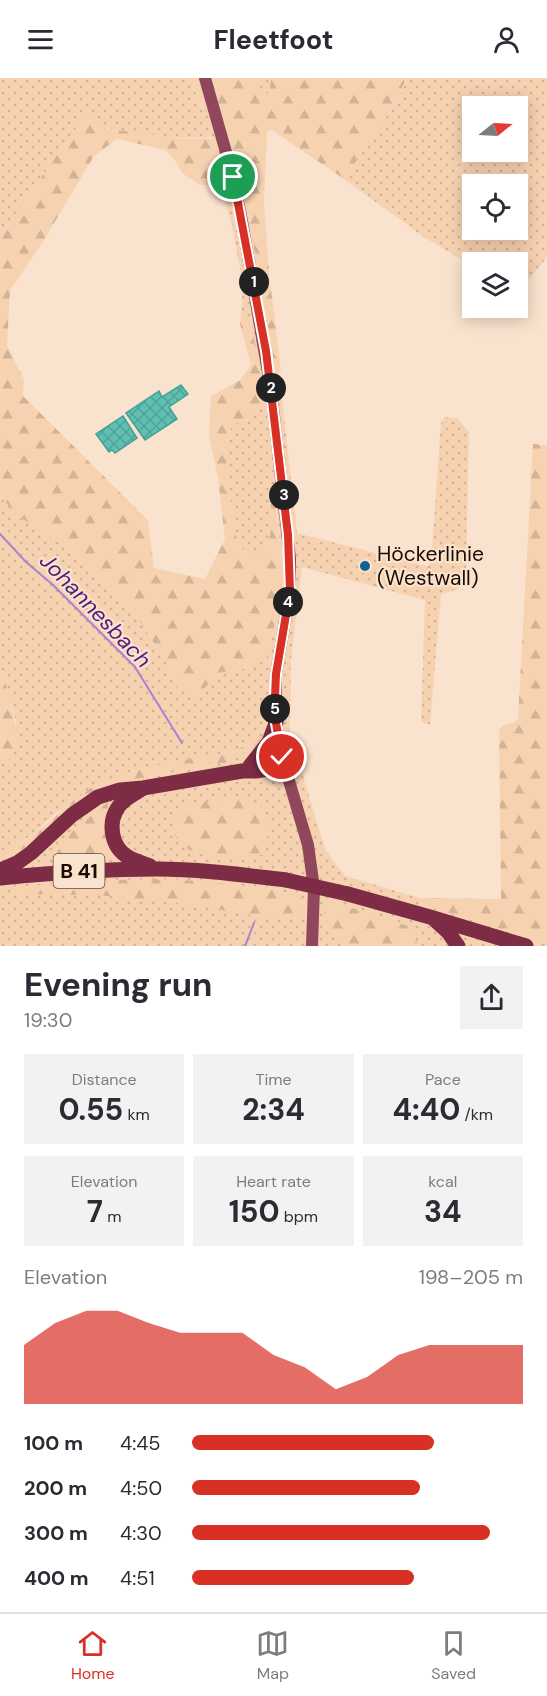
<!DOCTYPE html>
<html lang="en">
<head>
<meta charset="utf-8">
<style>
  body { margin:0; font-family:"DM Sans",sans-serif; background:#f2f2f3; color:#2b2b33; height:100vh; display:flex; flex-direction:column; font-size:22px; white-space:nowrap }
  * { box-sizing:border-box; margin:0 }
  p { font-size:20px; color:#7c7c81 }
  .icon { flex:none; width:33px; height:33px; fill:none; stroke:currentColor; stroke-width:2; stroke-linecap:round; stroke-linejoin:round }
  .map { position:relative; height:868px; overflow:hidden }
  .details { display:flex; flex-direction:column; background:#fff; flex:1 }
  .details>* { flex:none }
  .needle { width:39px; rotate:72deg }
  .fabs { position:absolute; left:462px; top:18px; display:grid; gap:12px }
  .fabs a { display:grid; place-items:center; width:66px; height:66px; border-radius:0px; background:#fff; box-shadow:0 3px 15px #0003; font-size:30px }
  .pin { position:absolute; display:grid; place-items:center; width:51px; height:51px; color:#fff; margin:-26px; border:3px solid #fff; border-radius:50%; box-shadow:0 2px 6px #0007 }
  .km { position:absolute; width:30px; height:30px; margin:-15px; border-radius:50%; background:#222; color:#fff; font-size:16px; line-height:30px; text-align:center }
  .round { display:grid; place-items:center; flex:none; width:63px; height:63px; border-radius:0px; background:#f2f2f3 }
  .overview { display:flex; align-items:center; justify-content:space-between; height:102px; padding:0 24px }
  h1 { font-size:33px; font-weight:700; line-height:45px }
  .metrics { display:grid; grid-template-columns:repeat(3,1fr); gap:9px; height:102px; padding:6px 24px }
  .metrics div { display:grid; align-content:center; border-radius:0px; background:#f2f2f3; text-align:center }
  .metrics b { font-size:30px; font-weight:700 }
  .metrics small { font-size:16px; font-weight:400 }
  .metrics p { font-size:16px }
  .chart { height:168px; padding:12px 24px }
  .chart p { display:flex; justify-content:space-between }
  .chart svg { width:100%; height:108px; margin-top:6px; fill:#d93025; opacity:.7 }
  ul { padding:0 24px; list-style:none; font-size:20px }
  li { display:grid; grid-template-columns:96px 72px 1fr; align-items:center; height:45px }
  li i { height:15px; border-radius:8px; background:#d93025 }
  header { display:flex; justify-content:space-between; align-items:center; height:78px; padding:0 24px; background:#fff; font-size:27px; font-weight:700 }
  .menu { display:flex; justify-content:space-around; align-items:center; height:84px; border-top:2px solid #e1e1e2; background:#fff; font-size:16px; color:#7c7c81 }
  .menu a { display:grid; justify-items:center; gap:3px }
  .menu .selected { color:#d93025 }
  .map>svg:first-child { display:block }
  .grass { fill:url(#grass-dots); fill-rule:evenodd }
  .forest { fill:url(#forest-firs) }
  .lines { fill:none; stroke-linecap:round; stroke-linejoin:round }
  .stream { stroke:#a784d2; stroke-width:2 }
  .building { fill:url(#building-cross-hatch); stroke:#40a396; stroke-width:1.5 }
  .major { stroke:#90475b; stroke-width:12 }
  .highway { stroke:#7e2b45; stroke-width:15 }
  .highway-bridge { stroke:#7e2b45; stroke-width:15 }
  .route-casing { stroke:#fff; stroke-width:12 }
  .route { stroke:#d93025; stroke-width:8 }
  .poi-dot { fill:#146194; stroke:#fae3ce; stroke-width:2 }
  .labels { text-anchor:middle; stroke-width:4.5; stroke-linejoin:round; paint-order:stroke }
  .shield { fill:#fae3ce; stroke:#5f4a3e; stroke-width:1.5 }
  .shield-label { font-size:20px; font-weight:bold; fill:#1c0900 }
  .poi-label { font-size:21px; fill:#1c0900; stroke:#fae3ce; text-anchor:start }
  .water-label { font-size:22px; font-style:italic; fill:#4f1e7a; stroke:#fae3ce }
</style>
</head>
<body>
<header><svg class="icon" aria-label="menu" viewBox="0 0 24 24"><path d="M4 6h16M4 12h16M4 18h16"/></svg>Fleetfoot<svg class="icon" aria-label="person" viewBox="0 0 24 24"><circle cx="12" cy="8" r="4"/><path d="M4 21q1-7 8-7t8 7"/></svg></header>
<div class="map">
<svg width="547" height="868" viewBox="0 0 547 868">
  <defs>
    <pattern id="grass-dots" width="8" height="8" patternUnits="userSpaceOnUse" patternTransform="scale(1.5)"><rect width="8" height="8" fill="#f7d2b1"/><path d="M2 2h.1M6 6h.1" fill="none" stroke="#d3b396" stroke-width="1.8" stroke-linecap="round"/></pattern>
    <pattern id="forest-firs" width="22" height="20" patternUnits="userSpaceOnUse" patternTransform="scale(1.5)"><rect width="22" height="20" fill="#f7d2b1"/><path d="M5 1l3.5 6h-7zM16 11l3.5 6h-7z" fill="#d3b396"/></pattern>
    <pattern id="building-cross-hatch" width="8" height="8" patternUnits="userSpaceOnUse" patternTransform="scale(1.5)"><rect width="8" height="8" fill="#5fbfb2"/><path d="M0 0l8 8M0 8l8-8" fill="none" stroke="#52a397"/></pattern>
  </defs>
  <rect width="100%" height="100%" fill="#fae3ce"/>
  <!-- grass -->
  <g class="grass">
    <path d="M0 0H190L202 31 209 36 199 0H212L256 178 275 289 279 294 297 455 427 488 431 485 441 345 445 339 457 340 469 354 466 501 456 512 441 516 430 647 421 644 425 522 302 489 291 582 290 655 325 771 345 798 420 820V826L547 865V868H0V783L32 766 117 705 229 684 256 660 250 665 234 673 130 694 57 734 32 757 11 770 0 773V683L5 685 12 679 16 643 0 587V416L15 436 65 468 131 530 167 585 177 610 209 606 217 595 247 590 268 580 279 520 282 488 275 411 271 408C267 430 281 467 255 480L241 470 235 456 225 373 231 350 262 323 245 237 241 236 243 207 232 148 223 116 227 117 212 59C179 61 143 60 112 51 103 49 97 40 87 38L82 42 0 158Z"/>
    <polygon points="260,0 271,0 269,17 260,11"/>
    <path d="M406 0H547V179L530 200 518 206V184H472V188L424 159 344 101 396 24ZM472 28H518V74H472ZM472 106H518V152H472Z"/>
  </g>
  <!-- forest -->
  <g class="forest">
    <polygon points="190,0 199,0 209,36 202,31"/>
    <polygon points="212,0 260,0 260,11 269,16 271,0 406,0 396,24 344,101 272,52 267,54 264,125 269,195 281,292 279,294 275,290 256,178"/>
    <path d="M87 38 96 40 109 51 186 61 215 60 228 111 227 117 223 116 215 108 200 107 182 95 176 84 166 72 117 61 94 78 41 167 10 212 7 267 24 302 23 318 148 442 154 490 205 501 225 461 218 400 209 358 211 318 240 302 251 287 240 246 241 236 249 239 265 310 262 323 231 350 225 373 235 456 241 470 255 479C279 468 269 430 270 407L274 410 282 488 279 520 268 580C253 591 235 592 217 595L209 606 195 618 177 610 167 585 131 530 65 468 15 436 0 416V158L82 42Z"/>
    <polygon points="533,366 547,367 547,865 420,826 420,820 501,821 499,652 503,647 514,645 518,640"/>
    <path d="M0 587C5 606 25 661 12 679 11 680 6 684 5 685L0 683Z"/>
    <path d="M257 659 259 662 251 672 229 684 117 705 32 766 0 783V773C38 763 61 726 95 708 138 687 188 682 234 673L250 665Z"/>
    <path d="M241 720 262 729 270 748 265 776C241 781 174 786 173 747 173 740 178 732 185 728 195 724 228 722 241 720Z"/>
    <polygon points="108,724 106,757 117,781 62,781 54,779 68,757"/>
    <polygon points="172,801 230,806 299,816 305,828 301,837 287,843 187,826 98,817 19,816 10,813 14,809 111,802"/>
    <path d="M330 823 408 848 417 863 416 868H346C332 856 321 843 326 824Z"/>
  </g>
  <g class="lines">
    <!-- stream -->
    <g class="stream">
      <polyline points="0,456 25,483 53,507 135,589 182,665"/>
      <polyline points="245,868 254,845"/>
    </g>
  </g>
  <!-- building -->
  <g class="building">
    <polygon points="181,307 188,316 169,329 177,341 145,362 126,335 159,313 162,319"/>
    <polygon points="123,338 137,360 115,375 112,372 109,374 96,356"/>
  </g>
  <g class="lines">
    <!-- major -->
    <polyline class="major" points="205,0 233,99 242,143 271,312 290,480 290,513 276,596 276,645 282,679 308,767 314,810 312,868"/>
    <!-- highway -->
    <g class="highway">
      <polyline points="250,688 269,664 276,645"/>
      <path d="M142 711C134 716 125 720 119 728 107 744 111 769 128 779 135 783 143 785 150 788"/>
      <polyline points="0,792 17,785 31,775 72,737 98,719 120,712 143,710 242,693 256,693 284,688"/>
      <path d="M0 800C52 795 104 791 157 791 200 791 243 797 286 802"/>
      <polyline points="348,816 430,839 526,868"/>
      <polyline points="435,842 448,854 458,868"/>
    </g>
    <!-- highway-bridge -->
    <polyline class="highway-bridge" points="286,802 348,816"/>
  </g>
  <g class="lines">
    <!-- route casing -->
    <g class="route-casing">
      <polyline id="route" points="233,99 266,273 288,457 290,513 276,596 275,619 276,645 282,679"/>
    </g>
    <!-- route -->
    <use href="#route" class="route"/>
  </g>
  <!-- markers -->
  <circle class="poi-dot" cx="365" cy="488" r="6"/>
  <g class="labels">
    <!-- shield labels -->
    <rect class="shield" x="53.5" y="776" width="51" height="34" rx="4.5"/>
    <g class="shield-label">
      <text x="79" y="800">B 41</text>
    </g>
    <!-- poi labels -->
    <g class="poi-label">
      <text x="377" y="483">Höckerlinie<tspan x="377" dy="24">(Westwall)</tspan></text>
    </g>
    <!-- water labels -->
    <g class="water-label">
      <text transform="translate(96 532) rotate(46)" y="8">Johannesbach</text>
    </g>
  </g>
</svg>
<div class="fabs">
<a><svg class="needle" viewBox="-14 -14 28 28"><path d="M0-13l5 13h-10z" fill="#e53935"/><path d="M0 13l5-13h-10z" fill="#7c7c81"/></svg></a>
<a><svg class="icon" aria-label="locate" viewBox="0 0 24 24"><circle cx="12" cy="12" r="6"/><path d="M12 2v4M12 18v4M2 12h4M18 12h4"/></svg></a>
<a><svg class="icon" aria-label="layers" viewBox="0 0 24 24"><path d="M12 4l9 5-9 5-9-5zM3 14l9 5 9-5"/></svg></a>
</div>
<div class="pin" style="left:233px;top:99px;background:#1e9e55"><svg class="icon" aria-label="arrive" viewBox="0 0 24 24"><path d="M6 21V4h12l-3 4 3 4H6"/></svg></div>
<div class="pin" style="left:282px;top:679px;background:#d93025"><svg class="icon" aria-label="check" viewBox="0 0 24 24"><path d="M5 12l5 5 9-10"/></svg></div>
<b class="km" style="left:254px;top:204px">1</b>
<b class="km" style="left:271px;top:310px">2</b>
<b class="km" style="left:284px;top:417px">3</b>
<b class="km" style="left:288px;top:524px">4</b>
<b class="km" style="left:275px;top:631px">5</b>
</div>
<section class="details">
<div class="overview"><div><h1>Evening run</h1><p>19:30</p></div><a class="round"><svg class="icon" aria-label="share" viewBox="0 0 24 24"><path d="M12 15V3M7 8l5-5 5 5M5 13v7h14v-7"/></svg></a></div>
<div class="metrics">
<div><p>Distance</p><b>0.55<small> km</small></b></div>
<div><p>Time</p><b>2:34</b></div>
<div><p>Pace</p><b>4:40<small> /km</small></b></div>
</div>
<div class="metrics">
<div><p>Elevation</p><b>7<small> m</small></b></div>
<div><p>Heart rate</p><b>150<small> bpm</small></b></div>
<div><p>kcal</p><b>34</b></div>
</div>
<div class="chart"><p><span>Elevation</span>198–205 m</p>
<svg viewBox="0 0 160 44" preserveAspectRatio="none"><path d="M0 44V20L10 11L20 6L30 6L40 11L50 15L60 15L70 15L80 24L90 29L100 38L110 33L120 24L130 20L140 20L150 20L160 20V44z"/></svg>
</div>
<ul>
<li><b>100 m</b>4:45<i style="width:73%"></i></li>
<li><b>200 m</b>4:50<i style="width:69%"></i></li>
<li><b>300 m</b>4:30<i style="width:90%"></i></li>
<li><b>400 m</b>4:51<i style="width:67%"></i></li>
</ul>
</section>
<nav class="menu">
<a class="selected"><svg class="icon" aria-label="home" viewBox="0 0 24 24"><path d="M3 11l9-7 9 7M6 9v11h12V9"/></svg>Home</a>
<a><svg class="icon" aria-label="map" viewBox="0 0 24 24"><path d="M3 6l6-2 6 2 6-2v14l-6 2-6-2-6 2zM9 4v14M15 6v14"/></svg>Map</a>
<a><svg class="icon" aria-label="saved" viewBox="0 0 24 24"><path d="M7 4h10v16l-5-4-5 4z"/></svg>Saved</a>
</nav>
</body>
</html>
